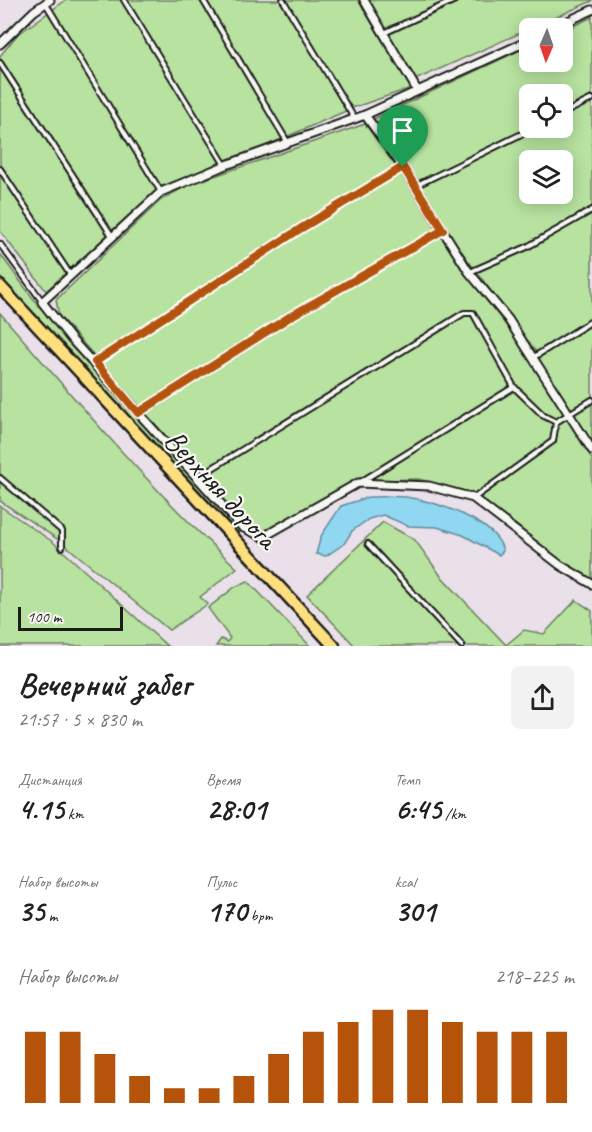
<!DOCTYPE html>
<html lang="ru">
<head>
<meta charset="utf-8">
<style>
  body { margin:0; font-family:Caveat,sans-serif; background:#f2f2f2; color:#202124; height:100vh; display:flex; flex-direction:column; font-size:22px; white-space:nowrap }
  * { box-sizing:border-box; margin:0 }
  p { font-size:20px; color:#757577 }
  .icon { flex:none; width:33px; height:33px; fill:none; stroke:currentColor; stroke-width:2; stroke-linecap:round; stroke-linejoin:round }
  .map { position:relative; height:646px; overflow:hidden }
  .side { display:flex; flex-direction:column; background:#fff; flex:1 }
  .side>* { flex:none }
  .needle { width:39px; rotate:182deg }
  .fabs { position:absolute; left:519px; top:18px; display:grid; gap:12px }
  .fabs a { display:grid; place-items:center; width:54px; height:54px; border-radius:9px; background:#fff; box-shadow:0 3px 15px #0003; font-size:30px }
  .scale { position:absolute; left:18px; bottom:15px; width:105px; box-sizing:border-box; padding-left:6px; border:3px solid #1c1c1c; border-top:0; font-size:16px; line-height:21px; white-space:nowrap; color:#1c1c1c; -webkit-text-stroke:4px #f6f6f2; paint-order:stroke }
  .pin { position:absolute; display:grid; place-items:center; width:51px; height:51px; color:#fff; margin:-62px -26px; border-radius:50% 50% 50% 0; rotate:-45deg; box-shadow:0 0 6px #0007 }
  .pin .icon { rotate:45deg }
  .round { display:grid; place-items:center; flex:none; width:63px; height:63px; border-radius:9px; background:#f2f2f2 }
  .head { display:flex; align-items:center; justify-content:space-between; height:102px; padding:0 18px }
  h1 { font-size:33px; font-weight:800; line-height:45px }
  .stats { display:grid; grid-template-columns:repeat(3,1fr); gap:9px; height:102px; padding:6px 18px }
  .stats div { display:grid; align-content:center }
  .stats b { font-size:30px; font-weight:800 }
  .stats small { font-size:16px; font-weight:400 }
  .stats p { font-size:16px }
  .chart { height:168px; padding:12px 18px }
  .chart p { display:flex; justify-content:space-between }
  .chart svg { width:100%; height:108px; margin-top:6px; stroke:#b45309; stroke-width:6 }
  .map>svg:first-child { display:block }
  .green { fill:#b7e29f; stroke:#6a7f5e; stroke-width:1.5; fill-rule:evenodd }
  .water { fill:#90d7f2; stroke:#628c9c; stroke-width:1.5 }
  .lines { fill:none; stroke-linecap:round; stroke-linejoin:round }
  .lane-casing { stroke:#1c1c1c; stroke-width:8 }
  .street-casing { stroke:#1c1c1c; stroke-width:11 }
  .primary-casing { stroke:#1c1c1c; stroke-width:15 }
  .lane { stroke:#f6f6f2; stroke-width:4 }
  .street { stroke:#f6f6f2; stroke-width:7 }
  .primary { stroke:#fedf80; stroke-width:10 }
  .tram { stroke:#1c1c1c; stroke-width:1.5 }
  .route-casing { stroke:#fff; stroke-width:12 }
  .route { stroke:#b45309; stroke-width:8 }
  .labels { text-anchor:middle; stroke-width:4.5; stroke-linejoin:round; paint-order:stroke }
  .street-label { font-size:30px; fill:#1c1c1c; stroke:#f6f6f2 }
</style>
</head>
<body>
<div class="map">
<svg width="592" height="646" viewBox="0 0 592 646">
  <rect width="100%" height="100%" fill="#eae0ea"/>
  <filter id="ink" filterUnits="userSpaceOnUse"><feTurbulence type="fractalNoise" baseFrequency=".0167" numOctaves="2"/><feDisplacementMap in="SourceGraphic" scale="12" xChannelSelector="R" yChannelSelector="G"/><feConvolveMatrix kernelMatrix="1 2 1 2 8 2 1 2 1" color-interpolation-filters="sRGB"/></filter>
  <g filter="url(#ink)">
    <!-- green -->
    <g class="green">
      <polygon points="66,0 358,0 411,88 355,107 226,163 160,187 46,291 0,231 0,56 17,35"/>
      <polygon points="367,0 592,0 592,1 415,80"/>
      <polygon points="592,17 592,96 563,110 562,94 530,94 529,127 417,183 371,120 529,46 530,62 562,62 563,31"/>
      <path d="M592 101V319L536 352 453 240 420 187 539 128H562L563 116ZM530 160H562V194H530Z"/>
      <polygon points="365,124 410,186 461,267 532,359 592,459 592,581 554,556 473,493 418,479 353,481 264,532 247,527 59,316 56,300 161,200 186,186"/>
      <polygon points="0,254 32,297 241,530 236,535 0,277"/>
      <path d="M0 313C77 401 151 490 237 568L200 597 208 604 169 630 59 540 0 501Z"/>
      <polygon points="592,325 592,447 539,362 539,356"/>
      <polygon points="0,506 53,542 167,646 0,646"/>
      <polygon points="383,522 415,540 441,576 506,645 524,630 544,634 576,600 592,611 592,646 355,646 307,595"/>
      <polygon points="248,581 310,646 216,646 221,639 227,642 230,638 208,608 235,587"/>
    </g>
    <!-- water -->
    <path class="water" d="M369 497C381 497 394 496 406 497 433 501 497 521 503 551L499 555 463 535 437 527 408 526 383 515 369 519 352 531 344 544 326 556 316 554 321 536 341 506Z"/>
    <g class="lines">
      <!-- lane casing -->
      <g class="lane-casing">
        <g id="lane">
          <polyline points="124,0 225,165"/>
          <polyline points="203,0 288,143"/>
          <polyline points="283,0 354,118"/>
          <polyline points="46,4 161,192"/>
          <polyline points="384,33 455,0"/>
          <polyline points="0,63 112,236"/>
          <polyline points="562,114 592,99"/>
          <polyline points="0,169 71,276"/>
          <polyline points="415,186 534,128"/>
          <polyline points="0,244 42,301"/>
          <polyline points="470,272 527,247 592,210"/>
          <polyline points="534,357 592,321"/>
          <polyline points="95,362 300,229 403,167"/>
          <polyline points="139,413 291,316 443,230"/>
          <polyline points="198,477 464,313 473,313 514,387"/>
          <polyline points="0,478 62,531 62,547"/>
          <polyline points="359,483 514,387 544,416 556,422 592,400"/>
          <polyline points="474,498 553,441 556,422"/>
          <polyline points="368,544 462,646"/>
        </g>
      </g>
      <!-- street casing -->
      <g class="street-casing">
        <g id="street">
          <polyline points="364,0 417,90"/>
          <polyline points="553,28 592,10"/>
          <polyline points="530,40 365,115 226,165 161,192 42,302 72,340 242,527 263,537 358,483 429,486 473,498 560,565 592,584"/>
          <polyline points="0,44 34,11 50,0"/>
          <polyline points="365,115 403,167 469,272 508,319 592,450"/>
        </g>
      </g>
      <!-- primary casing -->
      <g class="primary-casing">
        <polyline id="primary" points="0,286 334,646"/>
      </g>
      <!-- lane -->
      <use href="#lane" class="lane"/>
      <!-- street -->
      <use href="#street" class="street"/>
      <!-- primary -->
      <use href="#primary" class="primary"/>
      <!-- tram -->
      <polyline class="tram" points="0,295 325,646"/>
    </g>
  </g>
  <g class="lines" filter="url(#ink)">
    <!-- route casing -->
    <g class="route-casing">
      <polygon id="route" points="403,167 443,230 291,316 138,413 95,362 300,229"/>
    </g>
    <!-- route -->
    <use href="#route" class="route"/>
  </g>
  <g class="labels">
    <!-- street labels -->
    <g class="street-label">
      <text transform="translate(221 489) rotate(47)" y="10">Верхняя дорога</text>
    </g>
  </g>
</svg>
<div class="fabs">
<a><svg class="needle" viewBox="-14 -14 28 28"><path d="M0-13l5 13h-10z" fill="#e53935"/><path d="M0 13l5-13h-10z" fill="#757577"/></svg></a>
<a><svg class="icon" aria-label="locate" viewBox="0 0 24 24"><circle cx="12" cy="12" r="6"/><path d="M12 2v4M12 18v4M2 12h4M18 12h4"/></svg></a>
<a><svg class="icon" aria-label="layers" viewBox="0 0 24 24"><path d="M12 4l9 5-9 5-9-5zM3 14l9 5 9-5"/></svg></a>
</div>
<div class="scale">100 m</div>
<div class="pin" style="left:403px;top:167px;background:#1e9e55"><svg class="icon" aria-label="arrive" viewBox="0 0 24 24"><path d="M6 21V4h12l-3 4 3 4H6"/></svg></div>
</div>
<section class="side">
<div class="head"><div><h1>Вечерний забег</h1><p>21:57 · 5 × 830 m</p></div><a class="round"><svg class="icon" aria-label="share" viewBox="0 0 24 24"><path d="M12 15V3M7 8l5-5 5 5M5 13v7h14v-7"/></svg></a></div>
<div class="stats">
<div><p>Дистанция</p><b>4.15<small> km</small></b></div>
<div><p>Время</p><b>28:01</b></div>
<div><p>Темп</p><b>6:45<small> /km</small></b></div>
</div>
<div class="stats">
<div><p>Набор высоты</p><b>35<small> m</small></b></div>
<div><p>Пульс</p><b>170<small> bpm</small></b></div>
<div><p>kcal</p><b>301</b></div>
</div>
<div class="chart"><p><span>Набор высоты</span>218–225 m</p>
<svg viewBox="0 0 160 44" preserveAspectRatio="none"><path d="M5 44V15M15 44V15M25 44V24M35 44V33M45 44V38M55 44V38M65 44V33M75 44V24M85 44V15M95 44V11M105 44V6M115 44V6M125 44V11M135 44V15M145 44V15M155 44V15"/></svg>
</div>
</section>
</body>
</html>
